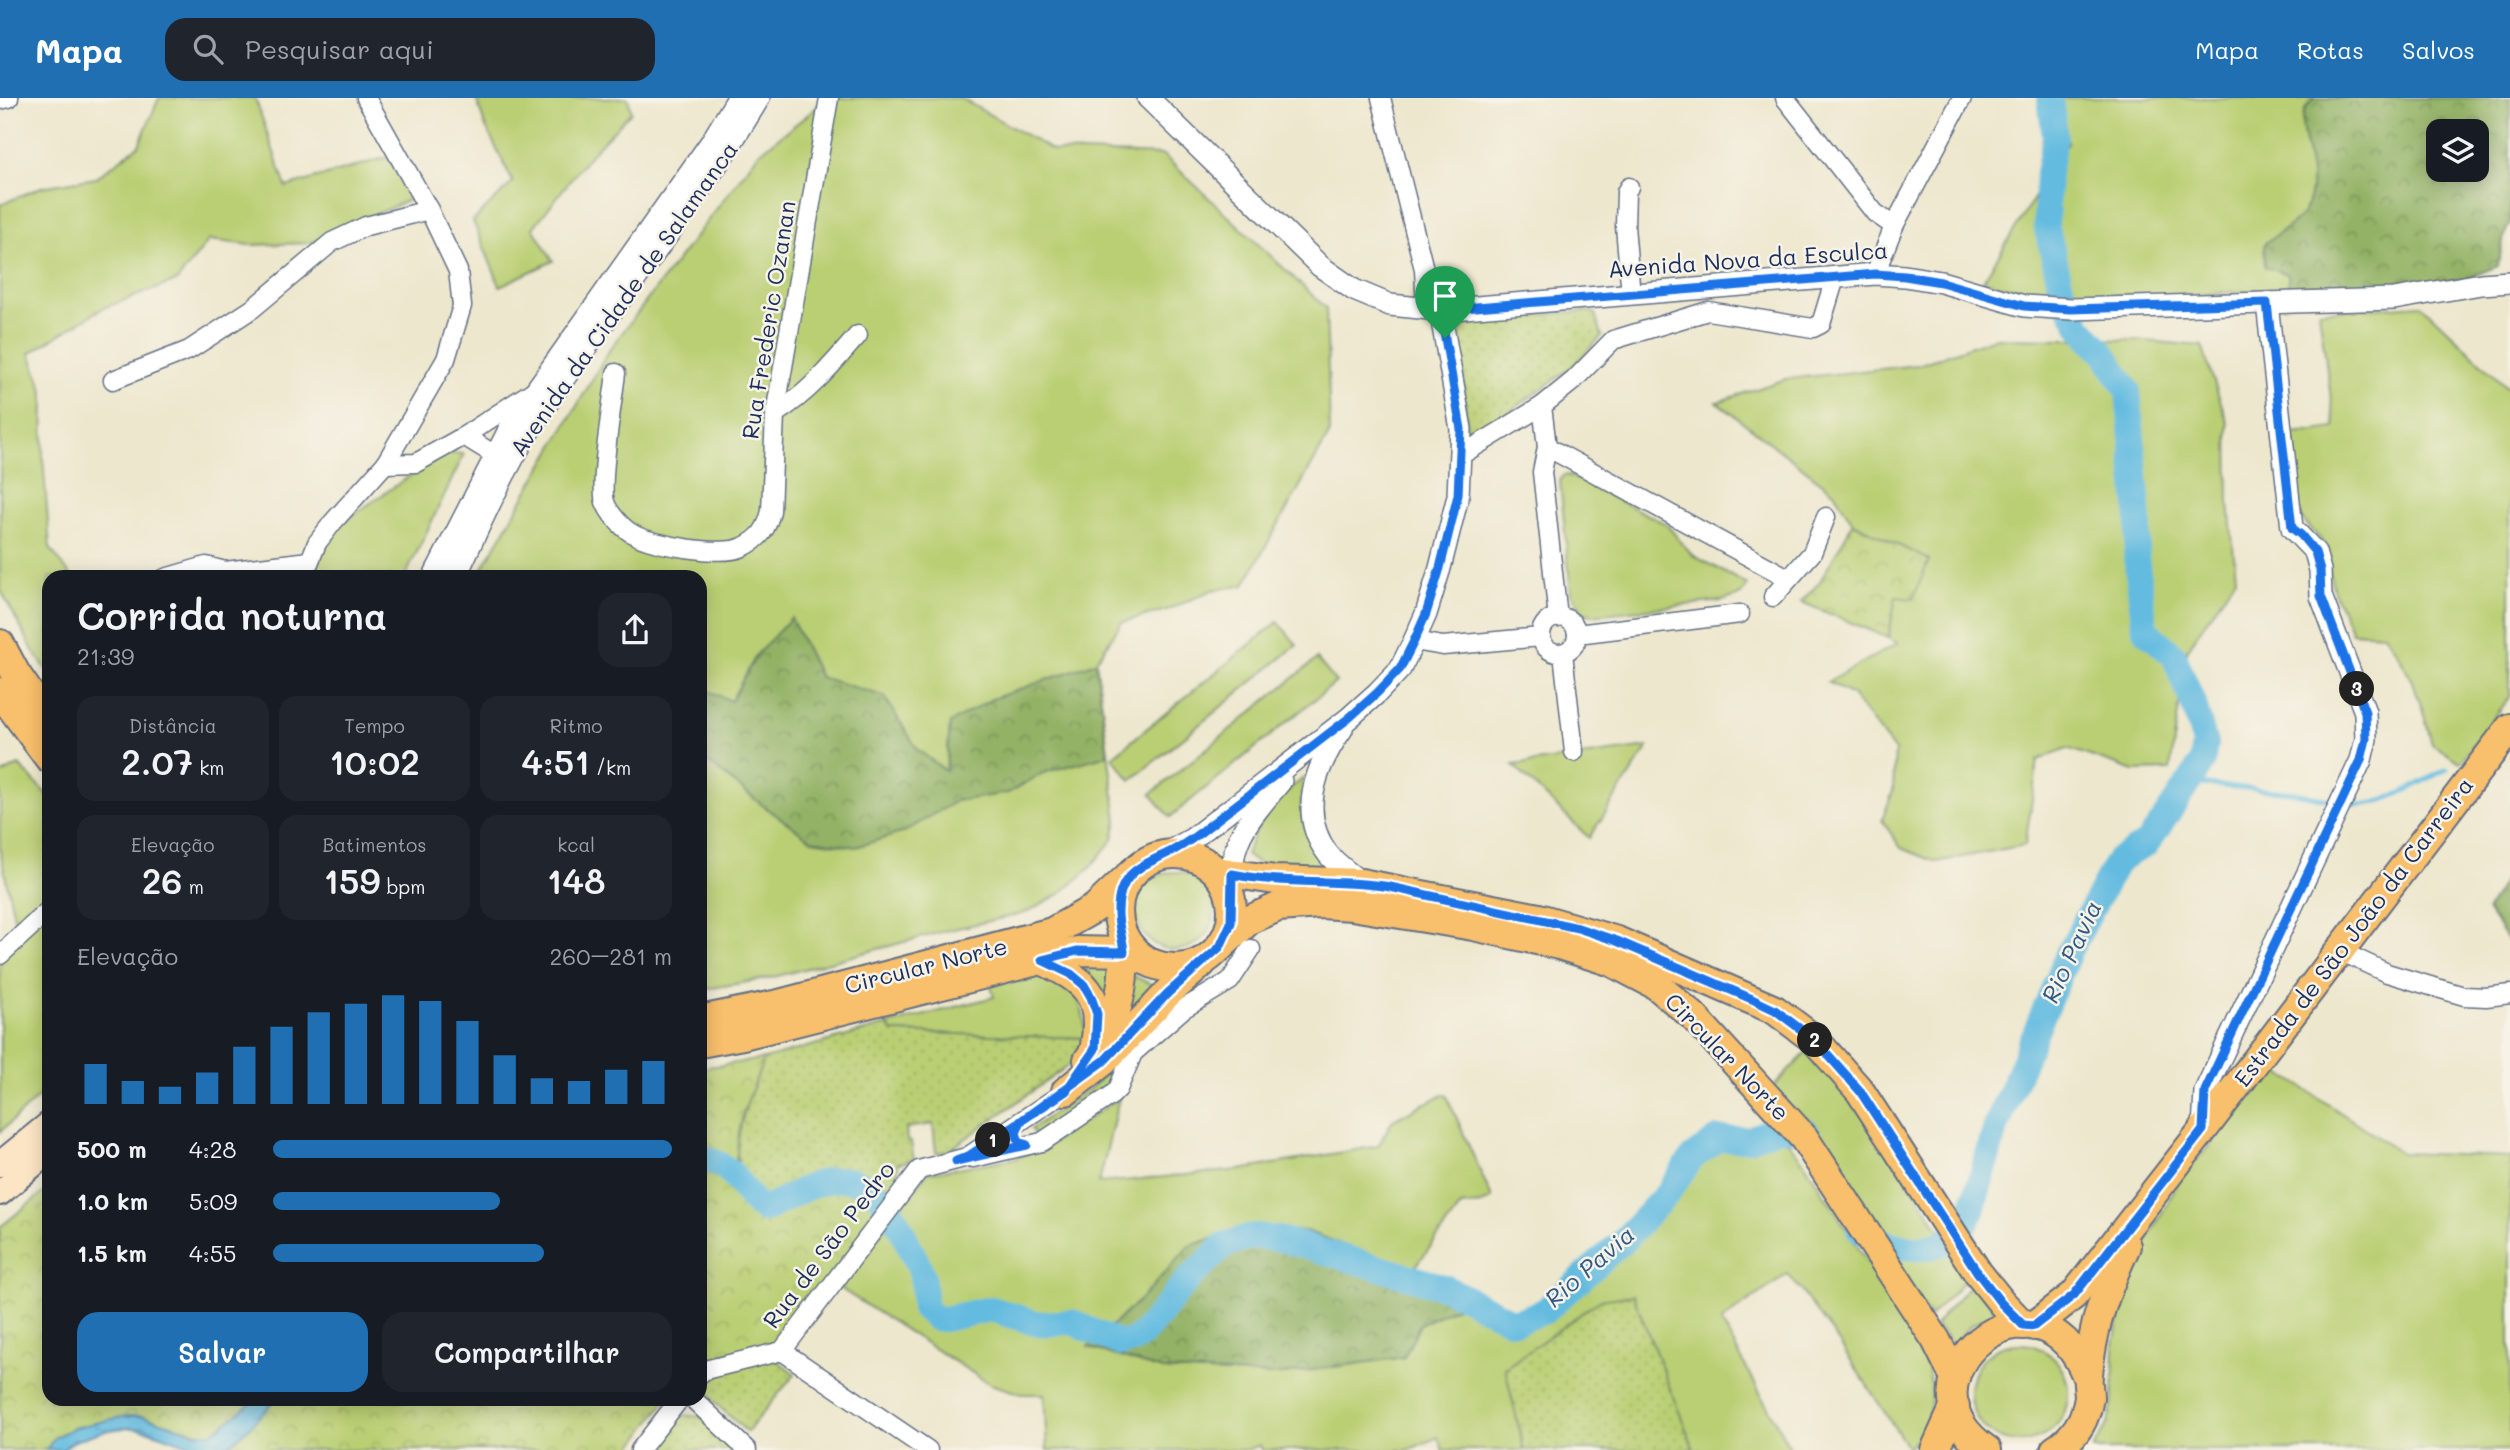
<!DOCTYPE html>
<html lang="pt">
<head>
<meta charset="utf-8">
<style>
  body { margin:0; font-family:Mali,sans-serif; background:#20242c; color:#f1f3f6; height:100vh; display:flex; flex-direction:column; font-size:26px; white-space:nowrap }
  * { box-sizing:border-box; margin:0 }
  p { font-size:23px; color:#9ea1a6 }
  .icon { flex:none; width:38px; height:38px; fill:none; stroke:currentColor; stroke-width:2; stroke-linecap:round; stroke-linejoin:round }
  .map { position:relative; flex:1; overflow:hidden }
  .side { position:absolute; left:42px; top:472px; width:665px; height:836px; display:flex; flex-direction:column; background:#171b24; border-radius:21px; box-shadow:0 4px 18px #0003 }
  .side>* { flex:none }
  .tools { position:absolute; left:2426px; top:21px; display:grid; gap:14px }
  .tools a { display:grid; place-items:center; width:63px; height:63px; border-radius:14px; background:#171b24; box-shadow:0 4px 18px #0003; font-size:35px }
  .pin { position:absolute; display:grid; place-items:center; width:60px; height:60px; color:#fff; margin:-72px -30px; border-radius:50% 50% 50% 0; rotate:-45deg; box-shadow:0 0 7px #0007 }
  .pin .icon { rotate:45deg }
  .km { position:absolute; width:35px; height:35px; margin:-18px; border-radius:50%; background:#222; color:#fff; font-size:19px; line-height:35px; text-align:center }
  .round { display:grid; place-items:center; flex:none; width:74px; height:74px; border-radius:21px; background:#20242c }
  .summary { display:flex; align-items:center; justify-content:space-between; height:119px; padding:0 35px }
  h1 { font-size:38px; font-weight:600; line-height:52px }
  .figures { display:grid; grid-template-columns:repeat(3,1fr); gap:10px; height:119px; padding:7px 35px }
  .figures div { display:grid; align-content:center; border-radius:18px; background:#20242c; text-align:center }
  .figures b { font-size:35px; font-weight:600 }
  .figures small { font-size:19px; font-weight:400 }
  .figures p { font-size:19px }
  .chart { height:196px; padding:14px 35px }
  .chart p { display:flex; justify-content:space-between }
  .chart svg { width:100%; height:126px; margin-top:7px; stroke:#1f6fb2; stroke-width:6 }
  .cta { display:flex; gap:14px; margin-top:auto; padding:14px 35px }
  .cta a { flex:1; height:80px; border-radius:21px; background:#1f6fb2; color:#fff; font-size:28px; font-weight:600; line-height:80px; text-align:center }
  .cta a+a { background:#20242c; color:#f1f3f6 }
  ul { padding:0 35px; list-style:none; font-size:23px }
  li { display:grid; grid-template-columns:112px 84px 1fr; align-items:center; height:52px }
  li i { height:18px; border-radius:9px; background:#1f6fb2 }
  header { display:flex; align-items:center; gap:42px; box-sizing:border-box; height:98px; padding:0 35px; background:#1f6fb2; color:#fff }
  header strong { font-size:33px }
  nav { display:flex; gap:38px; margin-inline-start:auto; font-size:24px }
  .search { width:490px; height:63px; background:#20242c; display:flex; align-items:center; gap:18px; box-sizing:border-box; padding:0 24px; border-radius:21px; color:#9ea1a6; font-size:26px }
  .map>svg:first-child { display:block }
  .grass { fill:#bacf73; stroke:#6a7f68; stroke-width:2 }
  .forest { fill:url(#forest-crowns); stroke:#577062; stroke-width:2; fill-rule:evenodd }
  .park { fill:url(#park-crowns); stroke:#6a7f68; stroke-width:2 }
  .garden { fill:url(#garden-dots); stroke:#6a7f68; stroke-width:2 }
  .water { fill:url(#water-ripples); stroke:#3f759f; stroke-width:2 }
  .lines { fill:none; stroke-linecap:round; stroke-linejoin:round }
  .stream { stroke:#63bbe0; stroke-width:4.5 }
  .river { stroke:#63bbe0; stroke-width:26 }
  .minor-casing { stroke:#646f85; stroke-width:21 }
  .tertiary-casing { stroke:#646f85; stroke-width:24 }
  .secondary-casing { stroke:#646f85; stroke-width:28 }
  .primary-casing { stroke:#646f85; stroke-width:32 }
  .minor { stroke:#fff; stroke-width:18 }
  .tertiary { stroke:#fff; stroke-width:21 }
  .secondary { stroke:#fce5c4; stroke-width:24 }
  .primary { stroke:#f8bf6c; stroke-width:28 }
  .route-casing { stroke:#fff; stroke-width:14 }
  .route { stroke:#1a73e8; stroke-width:9 }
  .labels { text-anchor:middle; stroke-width:5; stroke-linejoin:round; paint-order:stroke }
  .street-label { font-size:23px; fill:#1b2f5e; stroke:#f7f3e8 }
  .water-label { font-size:24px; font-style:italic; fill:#315985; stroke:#f7f3e8 }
</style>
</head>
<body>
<header>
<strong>Mapa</strong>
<div class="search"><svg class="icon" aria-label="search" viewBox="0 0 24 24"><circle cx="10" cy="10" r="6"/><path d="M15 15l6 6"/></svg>Pesquisar aqui</div>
<nav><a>Mapa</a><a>Rotas</a><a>Salvos</a></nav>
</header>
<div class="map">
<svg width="2510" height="1352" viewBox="0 0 2510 1352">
  <defs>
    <pattern id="forest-crowns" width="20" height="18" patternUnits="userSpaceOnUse" patternTransform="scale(1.75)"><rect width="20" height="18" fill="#93b265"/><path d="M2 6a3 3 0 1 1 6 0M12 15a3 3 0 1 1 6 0" fill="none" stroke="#779156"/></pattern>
    <pattern id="park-crowns" width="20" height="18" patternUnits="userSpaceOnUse" patternTransform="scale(1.75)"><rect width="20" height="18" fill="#bacf73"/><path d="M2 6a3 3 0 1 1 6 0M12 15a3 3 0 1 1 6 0" fill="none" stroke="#9fb266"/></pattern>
    <pattern id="garden-dots" width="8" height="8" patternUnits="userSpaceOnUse" patternTransform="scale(1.75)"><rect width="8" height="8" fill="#bacf73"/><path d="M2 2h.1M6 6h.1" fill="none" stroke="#9fb266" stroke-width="1.8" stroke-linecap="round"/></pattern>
    <pattern id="water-ripples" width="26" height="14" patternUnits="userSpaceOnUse" patternTransform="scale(1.75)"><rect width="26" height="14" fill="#63bbe0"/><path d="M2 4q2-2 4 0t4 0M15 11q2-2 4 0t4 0" fill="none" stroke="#5198b9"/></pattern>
  </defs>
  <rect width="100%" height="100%" fill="#f7f3e8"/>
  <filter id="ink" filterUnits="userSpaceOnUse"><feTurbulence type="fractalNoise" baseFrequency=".0143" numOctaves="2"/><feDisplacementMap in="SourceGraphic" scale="14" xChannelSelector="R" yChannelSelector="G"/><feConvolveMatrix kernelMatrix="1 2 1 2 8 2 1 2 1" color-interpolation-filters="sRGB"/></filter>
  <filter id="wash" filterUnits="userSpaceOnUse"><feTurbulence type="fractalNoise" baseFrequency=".00686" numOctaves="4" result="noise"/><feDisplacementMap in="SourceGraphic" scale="28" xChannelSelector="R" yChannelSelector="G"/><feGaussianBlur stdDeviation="1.57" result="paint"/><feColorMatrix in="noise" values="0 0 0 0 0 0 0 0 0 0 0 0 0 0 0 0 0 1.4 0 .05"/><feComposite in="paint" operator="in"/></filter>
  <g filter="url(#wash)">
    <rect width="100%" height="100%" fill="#ede7cd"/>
    <!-- grass -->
    <g class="grass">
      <polygon points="159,0 255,0 286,89 388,59 411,101 311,145 250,147 209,142 177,183 103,210 30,255 44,295 43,360 50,450 72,479 49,480 49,575 34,554 0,491 0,107 41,89 96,80 139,47"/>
      <polygon points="476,0 628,0 631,14 590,57 533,130 553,163 500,188 473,123 513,84 485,27"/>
      <polygon points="829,0 960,0 1054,53 1163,57 1326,210 1330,335 1244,487 1212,492 1170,511 1122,524 1096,563 1117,722 1113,741 1090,770 1060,796 1025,815 949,832 770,880 700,892 700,480 477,480 610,251 759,55"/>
      <path d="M2058 0H2316C2313 3 2307 8 2305 12 2293 36 2327 78 2303 115 2295 127 2275 137 2264 146L2288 176 2289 190 2179 198 2042 197 1983 183 2068 45Z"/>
      <path d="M2421 207 2510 292V599L2460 664 2432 646C2422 606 2410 569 2384 536L2352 534 2334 494 2323 444 2300 419 2293 336 2335 330 2319 213Z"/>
      <polygon points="1994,240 2134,242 2202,248 2228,326 2229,405 2236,480 2187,551 2170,672 2134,673 2067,650 2038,662 2025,747 1936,764 1901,750 1882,722 1893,693 1895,653 1852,597 1828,584 1898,545 1888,540 1896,498 1929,462 1853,425 1834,394 1717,304 1786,281 1918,267"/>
      <polygon points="445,355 464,356 405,479 187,480 205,474 312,467 336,429 424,368"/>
      <polygon points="1568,377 1666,426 1692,457 1748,487 1741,497 1722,503 1593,517 1584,515 1571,495 1560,383 1563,378"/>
      <polygon points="1278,524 1297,547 1131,682 1112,659"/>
      <polygon points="1317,561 1336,584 1170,719 1151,696"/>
      <polygon points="1648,649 1589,740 1513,667"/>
      <polygon points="19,667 49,699 49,989 0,1034 0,865 18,838 0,753 0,677"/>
      <path d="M1304 680C1295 720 1308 742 1330 774 1307 772 1263 774 1246 757 1256 725 1277 699 1304 680Z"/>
      <circle cx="1175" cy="813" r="39"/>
      <polygon points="1080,865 1112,867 1107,905 1097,885"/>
      <path d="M1041 878C1079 885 1083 906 1086 940L893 934 887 927 994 899 991 888 1025 879Z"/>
      <polygon points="1134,878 1157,889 1123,925"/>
      <polygon points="1810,951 1857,1004 1969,1177 1930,1219 1771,991"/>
      <polygon points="1124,957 1114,986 1038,1041 1031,1031 1093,988"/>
      <polygon points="2276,972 2402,1055 2510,1059 2510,1352 2093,1352 2108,1326 2113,1302 2114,1246 2120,1213 2138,1161 2180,1081"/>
      <path d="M1446 996 1492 1100 1482 1106 1461 1108 1412 1173 1306 1133 1142 1200 1117 1222 1162 1272 1276 1277 1404 1259 1420 1226 1467 1204 1512 1228 1545 1217 1625 1147 1669 1099 1698 1060 1720 1046H1750L1780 1034 1804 1064 1923 1252C1934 1288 1937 1323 1908 1350L1833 1235 1788 1176 1721 1223 1791 1352H1694L1633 1197 1506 1270 1524 1352H1443L1438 1339 1408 1352H1262L1260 1347 1247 1352H1047L1044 1296H1022L990 1286 838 1189 927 1075 1017 1060 1052 1045 1119 1000 1099 1085 1240 1072 1378 1048 1392 1023 1421 1007Z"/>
      <polygon points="1972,1184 1996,1214 1971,1227 1953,1246 1935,1227"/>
      <circle cx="2019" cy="1295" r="49"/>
    </g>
    <!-- forest -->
    <g class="forest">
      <path d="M2316 0H2510V124L2504 138 2498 168 2465 181 2391 188 2289 190 2288 176 2265 169 2264 146C2275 137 2295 127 2303 115 2326 78 2293 36 2305 12 2307 8 2313 3 2316 0ZM2438 33H2476V72H2438Z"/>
      <polygon points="791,520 820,579 884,598 918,652 946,673 950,625 992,601 1096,564 1108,657 1043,675 1008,695 956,703 904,734 856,749 812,742 766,710 700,658 700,589 731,603 757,556"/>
      <polygon points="2510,770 2510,846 2487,812"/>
      <polygon points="1242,1131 1306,1133 1421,1176 1467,1204 1420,1226 1404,1259 1276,1277 1162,1272 1088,1249 1142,1200 1189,1148"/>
    </g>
    <!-- park -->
    <g class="park">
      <polygon points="1853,425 1929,462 1913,501 1896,499 1888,540 1801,504 1819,485"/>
      <path d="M764 961 743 1016 733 1081C736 1096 748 1110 762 1117 804 1109 846 1055 881 1116L786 1239 772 1246 700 1264V970Z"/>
      <polygon points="49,1090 49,1302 666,1302 630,1352 223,1352 212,1335 197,1335 142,1318 46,1352 0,1352 0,1129"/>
    </g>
    <!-- garden -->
    <g class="garden">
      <polygon points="1586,213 1595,215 1602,238 1571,270 1478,336 1471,338 1467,331 1460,234 1469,224"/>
      <path d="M887 927 893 934 1086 940 1077 959 1069 967 948 1053 936 1055 933 1026 906 1030 907 1043 911 1044 914 1063 898 1065 897 1091C871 1082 843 1072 816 1081 797 1087 781 1104 760 1104 715 1070 748 1003 764 961Z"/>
      <polygon points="1633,1197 1693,1349 1688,1352 1524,1352 1505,1270 1600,1202"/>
      <path d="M774 1260 795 1276 747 1334 712 1302C706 1293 707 1286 713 1277Z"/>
      <polygon points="684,1317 701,1319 729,1346 725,1352 650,1352 676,1320"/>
    </g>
    <!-- water -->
    <path class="water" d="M255 1302H275C265 1313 231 1350 218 1352 187 1352 164 1333 134 1330 122 1329 103 1333 91 1337 80 1341 70 1343 63 1352H46L55 1339 73 1330 125 1318H142L197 1335H212Z"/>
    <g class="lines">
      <!-- stream -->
      <g class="stream">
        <polyline points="2187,685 2289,694 2335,703"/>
        <path d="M2347 706C2379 712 2419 685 2447 671"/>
      </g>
      <!-- river -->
      <g class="river">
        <path d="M700 1058C711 1062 721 1066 730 1074 743 1087 748 1102 764 1112 786 1102 809 1085 833 1082 876 1077 895 1116 909 1148 913 1157 920 1168 922 1178 924 1188 924 1200 924 1210L935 1220 944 1221 991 1211 1039 1226 1072 1224 1121 1246 1133 1243 1144 1235 1183 1187 1224 1147 1253 1138 1284 1142 1447 1190 1511 1223H1518L1545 1213 1623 1143 1667 1096 1692 1060 1718 1041H1749L1777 1030 1805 1032 1808 1036"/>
        <path d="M1859 1132C1897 1154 1945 1163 1970 1118L1997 1026 2069 854 2118 762 2147 746 2202 665 2205 646 2195 610 2174 558 2145 532 2136 459 2139 424 2128 293 2105 257 2080 229 2062 193 2046 127 2048 75 2055 39 2050 0"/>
      </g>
    </g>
  </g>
  <g filter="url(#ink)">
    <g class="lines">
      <!-- minor casing -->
      <g class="minor-casing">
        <g id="minor">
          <polyline points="1381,0 1424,171 1426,211"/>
          <polyline points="1785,0 1875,115 1894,128"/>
          <polyline points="0,2 9,0"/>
          <polyline points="1629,89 1626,94 1625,128 1631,197"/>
          <polyline points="1875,176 1894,128 1962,0"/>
          <path d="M616 275C613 302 599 383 605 404 609 415 622 430 633 436 652 447 723 459 743 449 760 441 767 431 771 413L775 316 829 0"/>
          <polyline points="113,282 189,252 252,211 332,144 366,128 429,112"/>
          <polyline points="1542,308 1547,349 1542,374 1558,520"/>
          <path d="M775 316C809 295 832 267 858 237"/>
          <polyline points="464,338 495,357"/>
          <polyline points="1547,349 1788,480"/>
          <polyline points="1461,357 1542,308 1573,283 1613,242 1708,213 1813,230 1821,226 1835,180"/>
          <polyline points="385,366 416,365 464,338 533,293"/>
          <polyline points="165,480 206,468 225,473 309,463"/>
          <polyline points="303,480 317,445 333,424 385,366 446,261 462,208 458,173 429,112 366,0"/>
          <polyline points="1773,499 1812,455 1826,419"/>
          <circle cx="1559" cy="537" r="18"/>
          <polyline points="1577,536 1740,516"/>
          <polyline points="1414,543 1443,548 1541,539"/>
          <polyline points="1563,555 1574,654"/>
          <polyline points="2340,853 2387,875 2464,898 2486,899 2510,896"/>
          <polyline points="0,857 49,812"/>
          <polyline points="973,1060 1042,1044 1112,997 1118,991 1133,955 1183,911 1230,883 1251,851"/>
          <polyline points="782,1253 928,1352"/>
          <polyline points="700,1276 705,1272 782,1253 919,1072 967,1059 1066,993"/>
          <polyline points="694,1302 747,1352"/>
          <polyline points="640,1352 679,1302"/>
        </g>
      </g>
      <!-- tertiary casing -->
      <g class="tertiary-casing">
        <g id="tertiary">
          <polyline points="1148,0 1320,168 1354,192 1390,207 1440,212 1875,176 1905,178 1941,184 2024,208 2072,211 2394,201 2481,186 2510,184"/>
          <polyline points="433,480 512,326 712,43 738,0"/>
          <path d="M455 480C479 428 502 376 532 328 604 216 691 115 759 0"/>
          <path d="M1342 631C1316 668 1297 715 1328 756 1337 767 1351 776 1361 785"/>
          <polyline points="1161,758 1192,741 1210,727 1349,620 1377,595 1400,571 1414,543 1426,516 1440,470 1458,398 1461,331 1440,212"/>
          <path d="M1232 815C1232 795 1230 773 1235 753 1242 726 1264 704 1281 683"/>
          <polyline points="2203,1032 2205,993 2361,662 2366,641 2365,614 2321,498 2320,472 2315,454 2292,430 2267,205"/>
        </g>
      </g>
      <!-- secondary casing -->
      <g class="secondary-casing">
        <g id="secondary">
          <polyline points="0,1066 49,1026"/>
          <polyline points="0,1095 49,1053"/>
        </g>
      </g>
      <!-- primary casing -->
      <g class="primary-casing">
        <g id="primary">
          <polyline points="0,546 16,576 49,624"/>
          <polyline points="0,594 49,660"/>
          <circle cx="1175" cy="813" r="57"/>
          <polyline points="1216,773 1275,782 1361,785 1539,820 1617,843 1775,912 1815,942 1860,993 1978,1175 2002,1205 2023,1227"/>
          <polyline points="1220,849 1249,822 1278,809 1321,806 1352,808 1473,828 1559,847 1612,864 1656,887 1693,918 1804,1040 1936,1242 1955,1280"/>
          <path d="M1042 862C1084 882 1104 896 1095 947"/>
          <polyline points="700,922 779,906 1052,834 1095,810 1133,774"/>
          <polyline points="700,945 743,937 1077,853 1124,854 1144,862"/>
          <path d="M1088 962C1096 950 1106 938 1112 924 1123 897 1126 865 1122 837"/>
          <polyline points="1066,993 1104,963 1168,895 1201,866"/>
          <polyline points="2034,1228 2074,1197 2203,1032 2510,630"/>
          <polyline points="1935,1352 1955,1308"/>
          <path d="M1987 1352C1885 1283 2038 1153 2087 1279"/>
          <path d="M2055 1352C2074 1340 2086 1322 2089 1299 2089 1292 2087 1285 2088 1278 2089 1260 2093 1241 2097 1224 2104 1198 2115 1172 2126 1148"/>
        </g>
      </g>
      <!-- minor -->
      <use href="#minor" class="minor"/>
      <!-- tertiary -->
      <use href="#tertiary" class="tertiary"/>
      <!-- secondary -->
      <use href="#secondary" class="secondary"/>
      <!-- primary -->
      <use href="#primary" class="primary"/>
    </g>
  </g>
  <g class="lines" filter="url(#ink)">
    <!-- route casing -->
    <g class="route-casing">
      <path id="route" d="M1445 240 1461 331 1458 397 1440 470 1426 516 1414 543 1400 571 1377 595 1349 620 1210 727C1199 736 1187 745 1174 752 1143 768 1117 773 1118 816 1118 828 1123 841 1124 854L1077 853 1042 862 1071 876 1084 887 1091 899 1097 916 1095 951 1066 993 967 1059 956 1063 1027 1047 1019 1044 1016 1035 1021 1023 1104 963 1168 895 1220 849 1231 825 1232 776C1284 787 1338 781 1390 789L1578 830 1617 843 1752 901 1775 912 1815 942 1860 993 1978 1175 2001 1205 2023 1227 2034 1228 2074 1197 2203 1032 2205 993 2361 662 2366 641 2365 614 2321 498 2320 472 2315 454 2301 437 2292 430 2267 205 2071 211 2024 208 1941 184 1905 178 1875 176 1440 212 1445 240"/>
    </g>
    <!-- route -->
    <use href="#route" class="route"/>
  </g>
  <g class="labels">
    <!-- street labels -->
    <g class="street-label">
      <text transform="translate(1748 162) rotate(-4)" y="8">Avenida Nova da Esculca</text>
      <text transform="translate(624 201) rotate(-55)" y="8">Avenida da Cidade de Salamanca</text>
      <text transform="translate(769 222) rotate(-81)" y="8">Rua Frederic Ozanan</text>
      <text transform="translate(2354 834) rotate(-53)" y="8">Estrada de São João da Carreira</text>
      <text transform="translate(926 868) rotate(-14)" y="8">Circular Norte</text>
      <text transform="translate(1727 959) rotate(46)" y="8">Circular Norte</text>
      <text transform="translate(829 1147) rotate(-53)" y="8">Rua de São Pedro</text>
    </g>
    <!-- water labels -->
    <g class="water-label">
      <text transform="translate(2072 854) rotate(-65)" y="8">Rio Pavia</text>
      <text transform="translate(1590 1169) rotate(-41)" y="8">Rio Pavia</text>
    </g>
  </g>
</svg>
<div class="tools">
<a><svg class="icon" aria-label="layers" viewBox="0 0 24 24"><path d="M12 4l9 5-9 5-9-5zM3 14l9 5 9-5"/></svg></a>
</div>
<div class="pin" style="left:1445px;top:240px;background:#1e9e55"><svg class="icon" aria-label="arrive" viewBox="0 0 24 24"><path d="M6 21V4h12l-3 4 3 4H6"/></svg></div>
<b class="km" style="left:993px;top:1042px">1</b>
<b class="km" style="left:1815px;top:942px">2</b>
<b class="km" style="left:2357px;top:591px">3</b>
<section class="side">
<div class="summary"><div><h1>Corrida noturna</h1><p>21:39</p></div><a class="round"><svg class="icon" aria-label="share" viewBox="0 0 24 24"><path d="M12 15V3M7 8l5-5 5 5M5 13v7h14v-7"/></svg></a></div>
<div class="figures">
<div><p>Distância</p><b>2.07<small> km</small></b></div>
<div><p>Tempo</p><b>10:02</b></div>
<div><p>Ritmo</p><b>4:51<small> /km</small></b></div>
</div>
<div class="figures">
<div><p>Elevação</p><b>26<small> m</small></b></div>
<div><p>Batimentos</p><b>159<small> bpm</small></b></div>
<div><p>kcal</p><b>148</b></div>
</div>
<div class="chart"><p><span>Elevação</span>260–281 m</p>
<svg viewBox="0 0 160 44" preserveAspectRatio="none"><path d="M5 44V30M15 44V36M25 44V38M35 44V33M45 44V24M55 44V17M65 44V12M75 44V9M85 44V6M95 44V8M105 44V15M115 44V27M125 44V35M135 44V36M145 44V32M155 44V29"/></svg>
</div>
<ul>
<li><b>500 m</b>4:28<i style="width:100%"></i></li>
<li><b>1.0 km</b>5:09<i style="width:57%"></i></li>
<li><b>1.5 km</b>4:55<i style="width:68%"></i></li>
</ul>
<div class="cta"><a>Salvar</a><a>Compartilhar</a></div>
</section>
</div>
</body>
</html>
